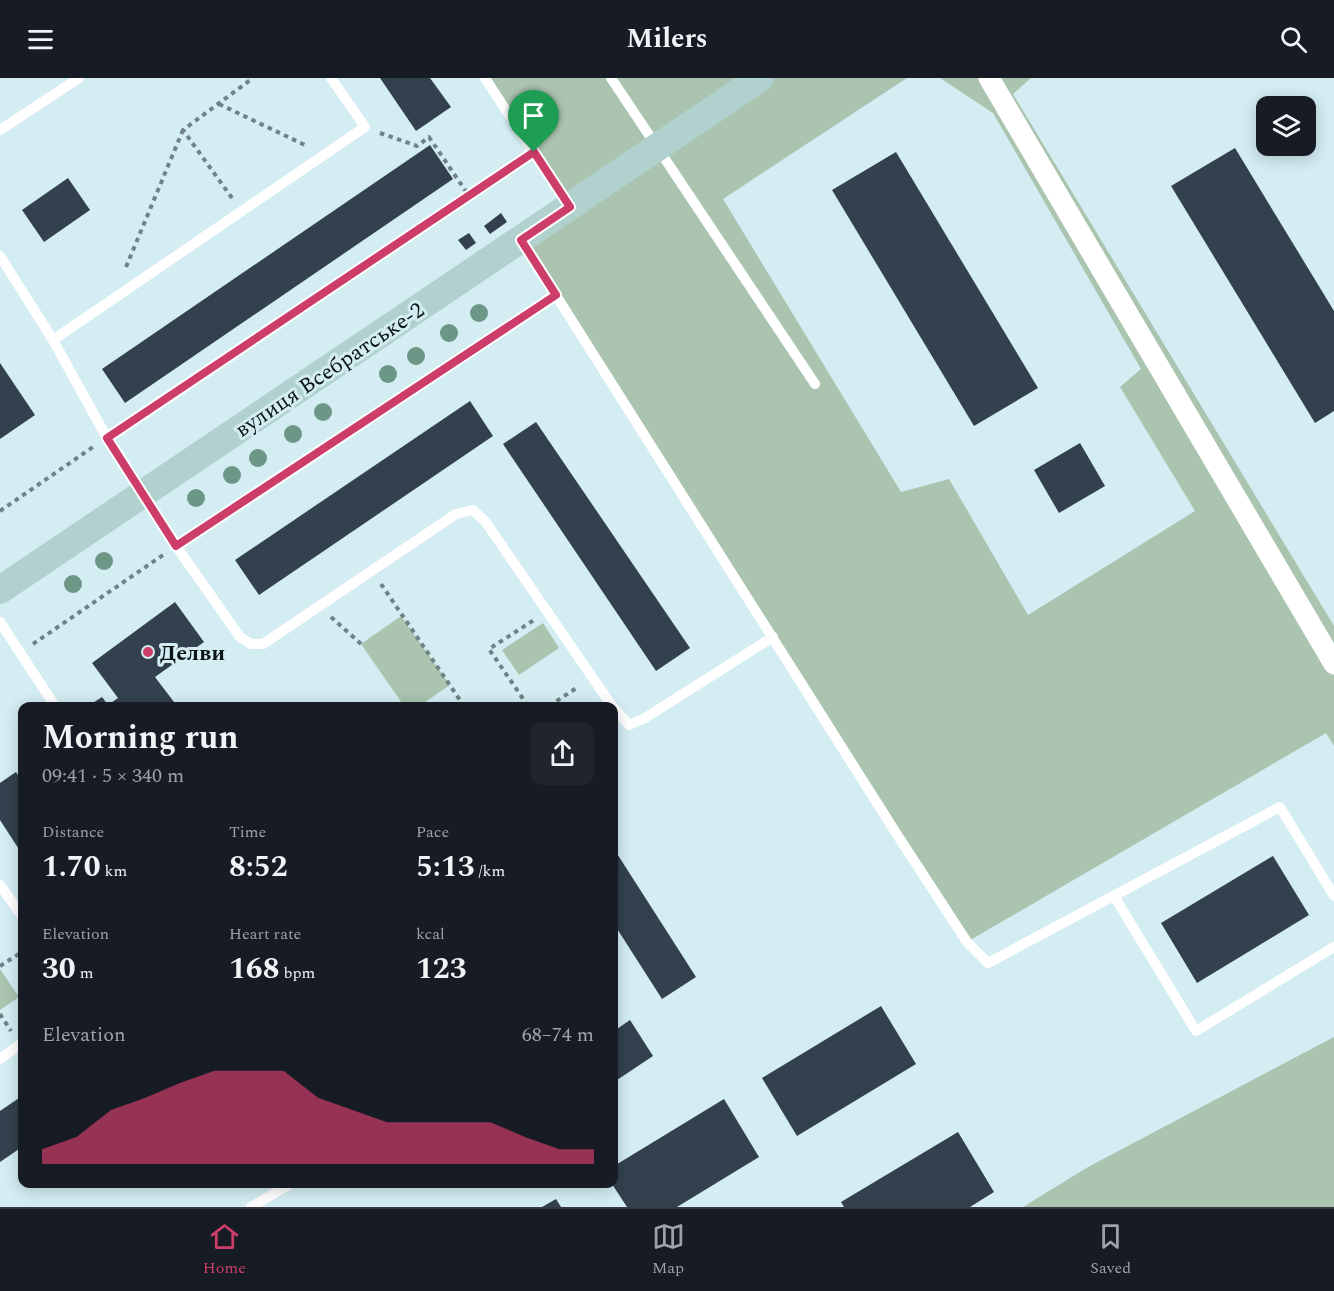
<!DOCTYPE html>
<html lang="en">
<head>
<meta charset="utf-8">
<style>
  body { margin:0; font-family:Spectral,serif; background:#20242c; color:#f1f3f6; height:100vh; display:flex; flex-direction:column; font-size:22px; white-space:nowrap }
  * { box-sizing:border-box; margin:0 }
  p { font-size:20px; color:#9ea1a6 }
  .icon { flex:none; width:33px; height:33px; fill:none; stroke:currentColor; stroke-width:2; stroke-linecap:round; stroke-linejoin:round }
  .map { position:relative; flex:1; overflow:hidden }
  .side { position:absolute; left:18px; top:624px; width:600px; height:486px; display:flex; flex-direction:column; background:#171b24; border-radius:12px; box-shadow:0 3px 15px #0003 }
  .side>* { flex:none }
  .tools { position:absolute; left:1256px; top:18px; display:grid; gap:12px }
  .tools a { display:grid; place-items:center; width:60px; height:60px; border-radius:12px; background:#171b24; box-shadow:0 3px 15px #0003; font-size:30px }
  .pin { position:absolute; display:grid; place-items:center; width:51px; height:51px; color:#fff; margin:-62px -26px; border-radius:50% 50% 50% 0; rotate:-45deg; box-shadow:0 0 6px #0007 }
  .pin .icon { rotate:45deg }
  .round { display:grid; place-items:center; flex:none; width:63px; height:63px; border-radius:12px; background:#20242c }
  .overview { display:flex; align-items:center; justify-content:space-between; height:102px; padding:0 24px }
  h1 { font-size:33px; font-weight:700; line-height:45px }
  .stats { display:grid; grid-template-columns:repeat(3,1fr); gap:9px; height:102px; padding:6px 24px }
  .stats div { display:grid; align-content:center }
  .stats b { font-size:30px; font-weight:700 }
  .stats small { font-size:16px; font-weight:400 }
  .stats p { font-size:16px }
  .chart { height:168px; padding:12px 24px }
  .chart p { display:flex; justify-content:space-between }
  .chart svg { width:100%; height:108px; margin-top:6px; fill:#cc3e69; opacity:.7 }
  header { display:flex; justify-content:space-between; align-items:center; height:78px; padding:0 24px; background:#171b24; font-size:27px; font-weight:700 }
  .menu { display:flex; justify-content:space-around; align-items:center; height:84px; border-top:2px solid #363941; background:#171b24; font-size:16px; color:#9ea1a6 }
  .menu a { display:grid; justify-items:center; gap:3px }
  .menu .selected { color:#cc3e69 }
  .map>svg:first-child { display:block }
  .green { fill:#aac4b0 }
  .building { fill:#33414e }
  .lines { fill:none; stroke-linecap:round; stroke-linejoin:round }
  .path { stroke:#718286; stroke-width:4; stroke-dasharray:4.5 4.5; stroke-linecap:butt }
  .lane { stroke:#fff; stroke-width:10 }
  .street { stroke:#fff; stroke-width:21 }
  .secondary { stroke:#b0d1ce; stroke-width:28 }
  .tree { fill:#6c9786 }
  .route-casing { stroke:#fff; stroke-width:12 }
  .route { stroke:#cc3e69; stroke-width:8 }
  .poi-dot { fill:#cc3e69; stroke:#d3edf3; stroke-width:2 }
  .labels { text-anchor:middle; stroke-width:6; stroke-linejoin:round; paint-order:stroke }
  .street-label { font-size:22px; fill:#0a1315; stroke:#d3edf3 }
  .poi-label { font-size:22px; font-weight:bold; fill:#0a1315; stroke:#d3edf3; text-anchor:start }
</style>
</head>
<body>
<header><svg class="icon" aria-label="menu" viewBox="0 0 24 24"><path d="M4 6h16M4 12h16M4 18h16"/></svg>Milers<svg class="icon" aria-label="search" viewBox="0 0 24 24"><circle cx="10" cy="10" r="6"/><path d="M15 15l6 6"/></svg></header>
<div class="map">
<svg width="1334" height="1129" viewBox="0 0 1334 1129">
  <rect width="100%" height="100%" fill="#d3edf3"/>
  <!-- green -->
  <g class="green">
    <polygon points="485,0 907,0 723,121 901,414 949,401 1028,537 1195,433 1120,309 1141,291 993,35 940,0 1031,0 1013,16 1334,548 1334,668 1326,655 967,864 521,162 569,129"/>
    <polygon points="401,538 450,607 419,628 404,628 361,566"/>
    <polygon points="543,545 559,570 519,597 502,572"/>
    <polygon points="0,891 19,919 0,932"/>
    <polygon points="1334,959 1334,1129 1023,1129 1088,1089"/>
  </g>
  <!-- building -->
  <g class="building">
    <polygon points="380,0 430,0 451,29 416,53"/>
    <polygon points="430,67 453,101 125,325 102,291"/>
    <polygon points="1235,70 1334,233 1334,333 1315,345 1171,108"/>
    <polygon points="896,74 1038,310 974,348 832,112"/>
    <polygon points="68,100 90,132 44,164 22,132"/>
    <polygon points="501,135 507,144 490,156 484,148"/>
    <polygon points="469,155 476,165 466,172 458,162"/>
    <polygon points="0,285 35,337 0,361"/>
    <polygon points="470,323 493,358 259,517 235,482"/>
    <polygon points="536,344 690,570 656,593 503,366"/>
    <polygon points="1080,365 1105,408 1059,435 1034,392"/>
    <polygon points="175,524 204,564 155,599 177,628 88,628 102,619 108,627 118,620 92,585"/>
    <polygon points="16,694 22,703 22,776 0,742 0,705"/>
    <polygon points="614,771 696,899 662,921 614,846"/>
    <polygon points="1273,778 1309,837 1197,905 1161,845"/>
    <polygon points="881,928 916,986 797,1058 762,1000"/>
    <polygon points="630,942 653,978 614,1004 614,953"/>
    <polygon points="22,1018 22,1069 0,1084 0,1033"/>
    <polygon points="724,1021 759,1079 677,1129 627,1129 612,1106 614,1088"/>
    <polygon points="958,1054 994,1114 970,1129 844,1129 841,1124"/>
    <polygon points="556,1121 561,1129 542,1129"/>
  </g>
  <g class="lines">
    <!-- path -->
    <g class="path">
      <polyline points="219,26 307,68"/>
      <polyline points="380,55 417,68 429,59 469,118"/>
      <polyline points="232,120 183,52 253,0"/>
      <polyline points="126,189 183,52"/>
      <polyline points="119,351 520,84"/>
      <polyline points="0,433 93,369"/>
      <polyline points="190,460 541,227"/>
      <polyline points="381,506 464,628"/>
      <polyline points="331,539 361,566"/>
      <polyline points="33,566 163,477"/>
      <polyline points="528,628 489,571 534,542"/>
      <polyline points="549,628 578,609"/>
      <polyline points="0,888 22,874"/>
      <polyline points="0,936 11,953"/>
    </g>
    <!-- lane -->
    <g class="lane">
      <polyline points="485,0 569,129"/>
      <polyline points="611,0 815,306"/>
      <polyline points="0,52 79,0"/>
      <polyline points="521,162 896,755 967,864 988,885 1280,729 1334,818"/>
      <polyline points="0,178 53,262 107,360 176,468 240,559 251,566 263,566 456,436 473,432 485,443 612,628"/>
      <polyline points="53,262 365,49 331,0"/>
      <polyline points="0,544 55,628"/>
      <polyline points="614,630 629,647 645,640 773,559"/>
      <polyline points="0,807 22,838"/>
      <polyline points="1114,818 1196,953 1334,869"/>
      <polyline points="0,981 22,965"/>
      <polyline points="251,1129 290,1106"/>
    </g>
    <!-- street -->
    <polyline class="street" points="989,0 1334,586"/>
    <!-- secondary -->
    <polyline class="secondary" points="0,512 760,0"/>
  </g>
  <!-- trees -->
  <g class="tree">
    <circle cx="479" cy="235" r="9"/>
    <circle cx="449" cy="255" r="9"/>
    <circle cx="416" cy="278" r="9"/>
    <circle cx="388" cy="296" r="9"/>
    <circle cx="323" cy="334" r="9"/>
    <circle cx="293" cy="356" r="9"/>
    <circle cx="258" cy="380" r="9"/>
    <circle cx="232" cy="397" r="9"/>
    <circle cx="196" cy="420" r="9"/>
    <circle cx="104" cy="483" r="9"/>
    <circle cx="73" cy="506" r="9"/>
  </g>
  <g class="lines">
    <!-- route casing -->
    <g class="route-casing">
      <polygon id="route" points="534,74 570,129 521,162 556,217 176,468 107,360"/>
    </g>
    <!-- route -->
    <use href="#route" class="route"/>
  </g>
  <!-- markers -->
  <circle class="poi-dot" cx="148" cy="574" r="6"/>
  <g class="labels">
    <!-- street labels -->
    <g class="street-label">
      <text transform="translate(329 291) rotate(-34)" y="8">вулиця Всебратське-2</text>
    </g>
    <!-- poi labels -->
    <g class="poi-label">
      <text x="160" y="582">Делви</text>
    </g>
  </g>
</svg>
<div class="tools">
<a><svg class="icon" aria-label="layers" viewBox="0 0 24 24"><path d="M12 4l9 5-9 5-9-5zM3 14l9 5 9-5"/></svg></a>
</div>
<div class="pin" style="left:534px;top:74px;background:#1e9e55"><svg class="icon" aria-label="arrive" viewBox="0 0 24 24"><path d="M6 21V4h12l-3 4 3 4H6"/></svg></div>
<section class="side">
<div class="overview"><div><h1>Morning run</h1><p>09:41 · 5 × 340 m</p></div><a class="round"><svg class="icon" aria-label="share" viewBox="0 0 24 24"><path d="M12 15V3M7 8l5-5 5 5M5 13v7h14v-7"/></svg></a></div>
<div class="stats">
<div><p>Distance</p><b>1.70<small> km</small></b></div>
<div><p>Time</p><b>8:52</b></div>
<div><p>Pace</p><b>5:13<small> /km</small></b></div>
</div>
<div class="stats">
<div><p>Elevation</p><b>30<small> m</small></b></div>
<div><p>Heart rate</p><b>168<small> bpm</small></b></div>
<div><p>kcal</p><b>123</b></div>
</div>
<div class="chart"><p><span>Elevation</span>68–74 m</p>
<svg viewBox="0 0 160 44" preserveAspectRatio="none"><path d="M0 44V38L10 33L20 22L30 17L40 11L50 6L60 6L70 6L80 17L90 22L100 27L110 27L120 27L130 27L140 33L150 38L160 38V44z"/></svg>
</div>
</section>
</div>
<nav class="menu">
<a class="selected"><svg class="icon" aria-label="home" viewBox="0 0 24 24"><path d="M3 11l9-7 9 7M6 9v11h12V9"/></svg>Home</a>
<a><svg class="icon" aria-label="map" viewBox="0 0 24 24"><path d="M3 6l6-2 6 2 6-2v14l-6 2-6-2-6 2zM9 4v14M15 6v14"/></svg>Map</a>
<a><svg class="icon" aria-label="saved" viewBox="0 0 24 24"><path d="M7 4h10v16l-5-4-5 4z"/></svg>Saved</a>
</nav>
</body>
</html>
